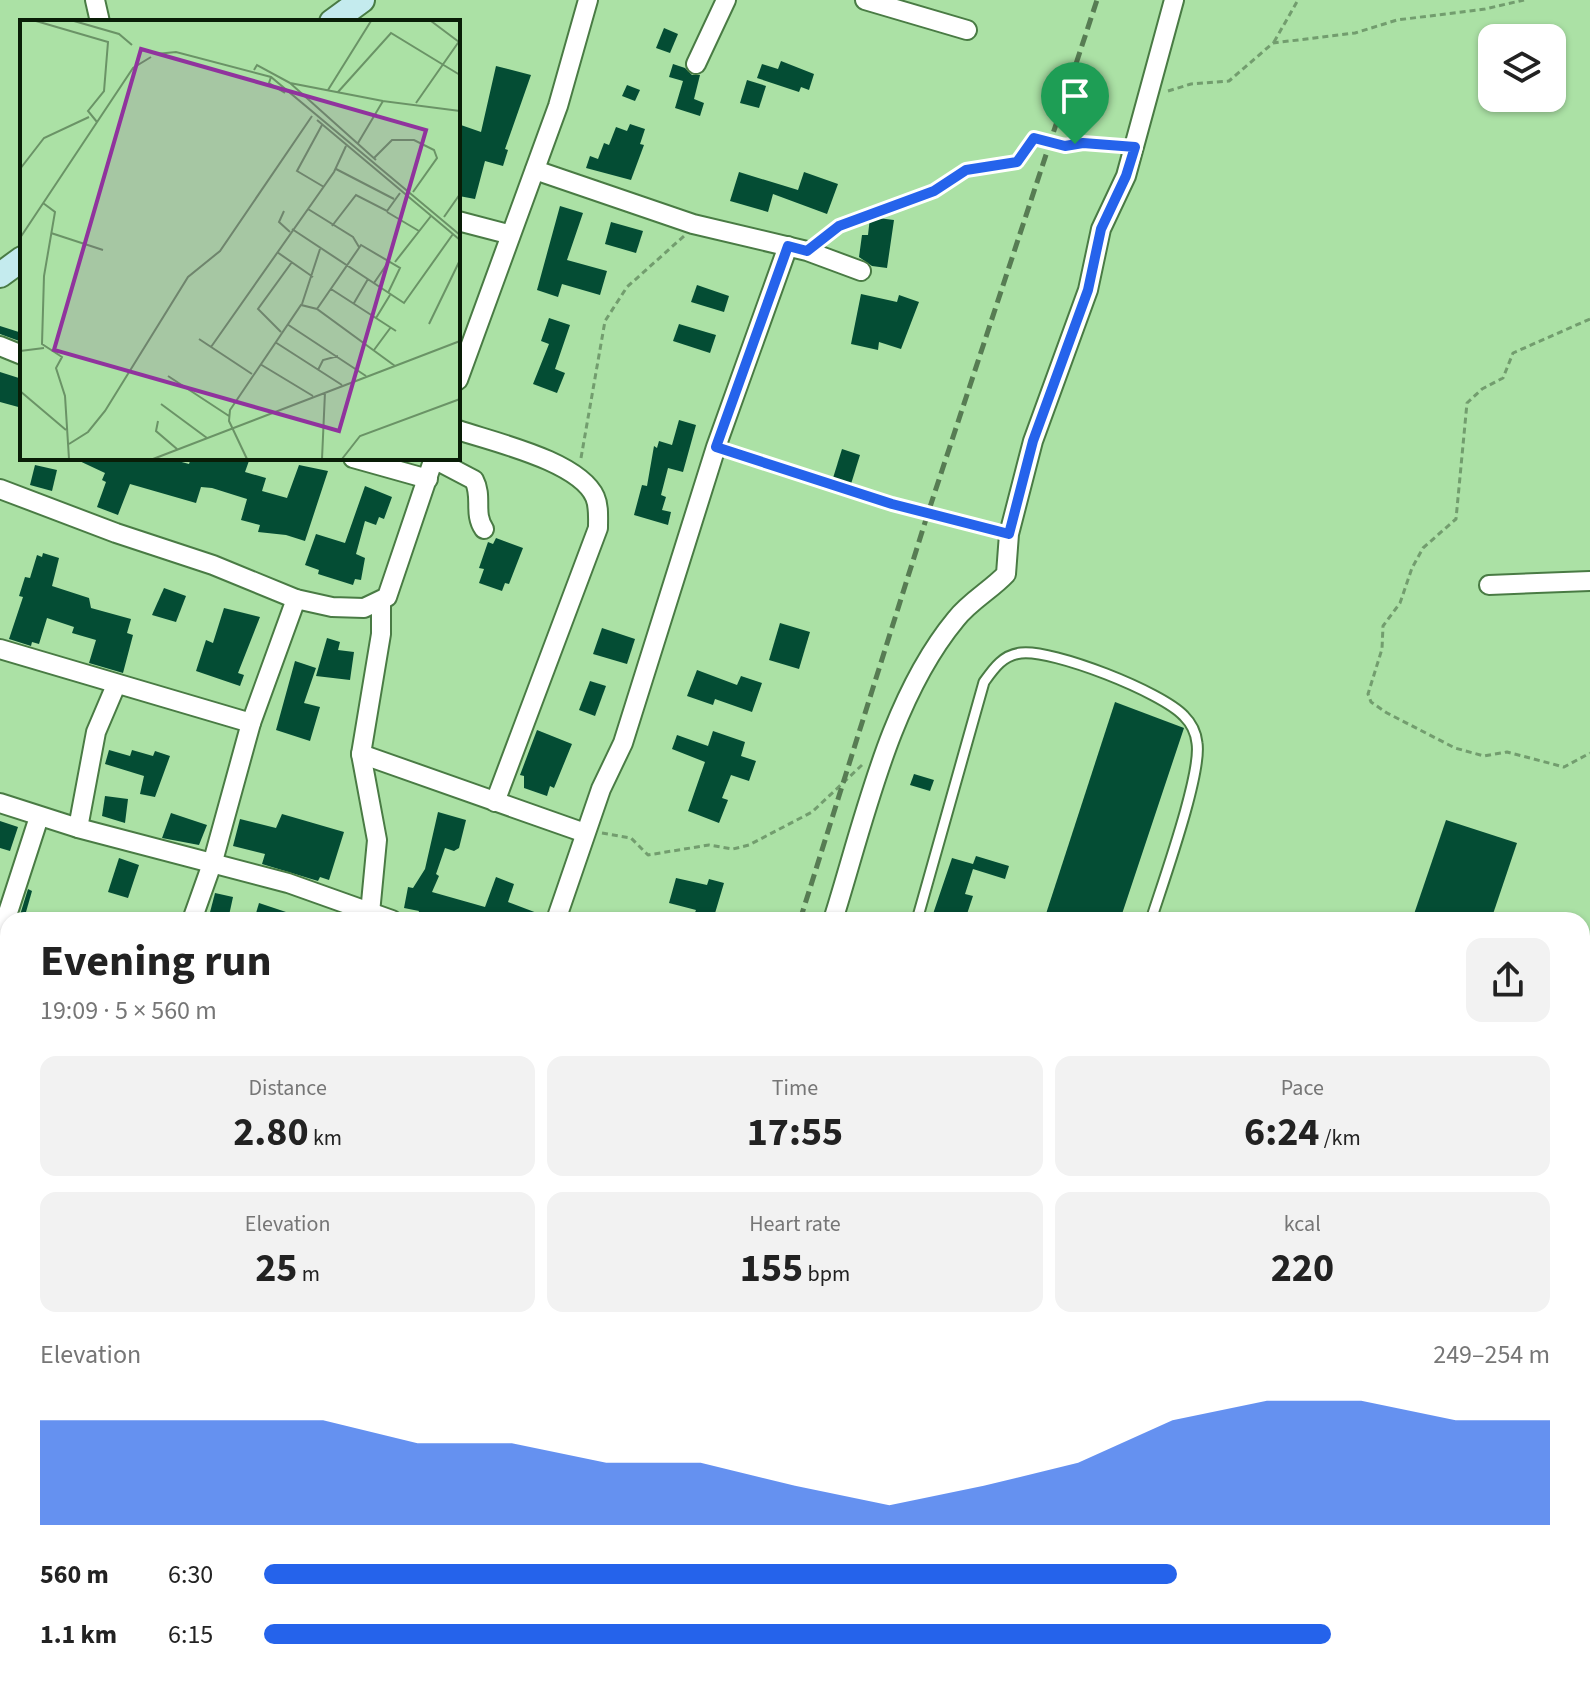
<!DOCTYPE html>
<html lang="en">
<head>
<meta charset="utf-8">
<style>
  body { margin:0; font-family:"Source Sans 3",sans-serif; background:#f2f2f2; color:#222; height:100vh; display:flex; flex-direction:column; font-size:30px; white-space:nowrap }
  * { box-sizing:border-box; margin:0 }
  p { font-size:26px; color:#767676 }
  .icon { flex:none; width:44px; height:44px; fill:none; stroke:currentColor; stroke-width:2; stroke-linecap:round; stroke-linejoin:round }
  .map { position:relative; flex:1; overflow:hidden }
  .sheet { position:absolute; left:0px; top:912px; width:1590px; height:770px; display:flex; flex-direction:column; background:#fff; border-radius:24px 24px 0 0; box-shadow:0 2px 6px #0004 }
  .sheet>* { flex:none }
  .fabs { position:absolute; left:1478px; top:24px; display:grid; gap:16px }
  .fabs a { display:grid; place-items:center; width:88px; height:88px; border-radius:16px; background:#fff; box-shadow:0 2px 6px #0004; font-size:40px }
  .pin { position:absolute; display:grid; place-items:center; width:68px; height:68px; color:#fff; margin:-82px -34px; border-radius:50% 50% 50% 0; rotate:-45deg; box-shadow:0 0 8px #0007 }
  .pin .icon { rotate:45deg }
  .round { display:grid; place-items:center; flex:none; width:84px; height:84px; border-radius:16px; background:#f2f2f2 }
  .overview { display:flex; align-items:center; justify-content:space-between; height:136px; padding:0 40px }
  h1 { font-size:44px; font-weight:700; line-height:60px }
  .stats { display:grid; grid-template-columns:repeat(3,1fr); gap:12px; height:136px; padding:8px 40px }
  .stats div { display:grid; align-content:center; border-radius:16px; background:#f2f2f2; text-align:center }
  .stats b { font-size:40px; font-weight:700 }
  .stats small { font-size:22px; font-weight:400 }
  .stats p { font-size:22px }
  .chart { height:224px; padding:16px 40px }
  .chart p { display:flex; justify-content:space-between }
  .chart svg { width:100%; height:144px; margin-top:8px; fill:#2563eb; opacity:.7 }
  ul { padding:0 40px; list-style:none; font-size:26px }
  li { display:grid; grid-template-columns:128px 96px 1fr; align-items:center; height:60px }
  li i { height:20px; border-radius:10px; background:#2563eb }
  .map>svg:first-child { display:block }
  .building { fill:#044d34 }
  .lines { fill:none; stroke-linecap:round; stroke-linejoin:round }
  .lane-casing { stroke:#497b44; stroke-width:13 }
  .street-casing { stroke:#497b44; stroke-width:22 }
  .secondary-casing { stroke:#497b44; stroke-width:28 }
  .primary-casing { stroke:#fff; stroke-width:32 }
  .highway-casing { stroke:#fff; stroke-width:36 }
  .path { stroke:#729d6e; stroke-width:3; stroke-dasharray:6 4; stroke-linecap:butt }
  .lane { stroke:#fff; stroke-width:9 }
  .street { stroke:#fff; stroke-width:18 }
  .secondary { stroke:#c4ebee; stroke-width:24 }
  .primary { stroke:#89d7dd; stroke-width:28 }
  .highway { stroke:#3abcc6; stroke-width:32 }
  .rail { stroke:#577c53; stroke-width:5; stroke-dasharray:12 6; stroke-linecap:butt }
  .route-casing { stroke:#fff; stroke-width:16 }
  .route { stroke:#2563eb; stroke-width:10 }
  .inset-road { fill:none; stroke:#6a9366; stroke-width:2 }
  .view { fill:#90339d; fill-opacity:0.15; stroke:#90339d; stroke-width:4 }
  .inset-edge { fill:none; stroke:#091d07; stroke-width:4 }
</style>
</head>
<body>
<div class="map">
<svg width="1590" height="1681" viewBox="0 0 1590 1681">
  <rect width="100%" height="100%" fill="#abe1a5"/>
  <!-- building -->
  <g class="building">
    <polygon points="664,28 678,34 670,53 656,48"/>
    <polygon points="781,61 814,74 809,90 801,87 799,92 757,78 762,64 778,69"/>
    <polygon points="673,64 685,68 692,75 700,75 694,99 704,103 700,116 675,108 683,81 669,77"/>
    <polygon points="496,66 531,75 505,149 508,150 503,166 485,161 475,199 459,196 462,183 458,182 458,124 481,132"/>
    <polygon points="747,80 766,86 759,108 740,103"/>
    <polygon points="627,85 640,90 635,101 622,96"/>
    <polygon points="630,124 645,129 640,144 644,145 631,180 586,168 590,156 598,159 604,143 609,145 616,127 627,131"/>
    <polygon points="739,172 798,190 804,172 838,184 827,214 773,194 768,212 730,201"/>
    <polygon points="560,206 583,213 567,260 607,271 600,295 562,284 558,297 537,290"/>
    <polygon points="870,217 894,220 887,268 872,266 859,257 862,235 868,235"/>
    <polygon points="611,222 643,231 636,253 605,244"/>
    <polygon points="697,285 729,296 724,312 691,302"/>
    <polygon points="861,294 897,302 899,295 919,302 901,349 879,342 878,350 851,344"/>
    <polygon points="549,318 570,325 555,369 565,373 557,393 533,384 549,344 541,341"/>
    <polygon points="679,324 716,335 710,353 673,341"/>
    <polygon points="0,326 22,333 22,342 0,334"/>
    <polygon points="0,372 22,379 22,408 0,402"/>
    <polygon points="679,420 696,425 683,472 668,468 661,495 666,497 662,510 671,512 668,525 634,515 642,485 647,486 654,446 657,448 659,441 672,445"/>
    <polygon points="842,449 860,455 851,484 833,478"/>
    <polygon points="73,458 167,458 189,464 191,458 250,458 245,472 266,478 262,491 287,498 299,465 328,471 305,541 286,535 258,532 260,525 241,520 247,499 212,488 201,487 196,503 130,484 118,515 97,507 106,482 102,480 105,473"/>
    <polygon points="35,465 57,470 52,491 30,485"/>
    <polygon points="365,486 392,497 384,519 379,517 376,525 365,521 356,554 365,558 361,580 355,579 353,585 318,574 319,570 305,565 316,534 345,543"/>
    <polygon points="496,538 523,548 509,584 505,583 502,591 479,583 484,569 479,568 488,542 493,544"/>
    <polygon points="43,553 59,558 52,586 89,598 91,608 131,619 127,633 133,635 123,673 89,663 96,640 72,633 74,627 47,618 39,644 32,642 31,646 9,639 23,597 19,596 25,577 30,578 37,555 42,557"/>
    <polygon points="164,588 186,596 176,622 152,615"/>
    <polygon points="224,608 260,617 238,673 244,675 240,686 196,671 206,640 213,643"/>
    <polygon points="780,623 810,632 799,669 769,660"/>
    <polygon points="602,628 635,639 627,664 593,654"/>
    <polygon points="327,638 340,642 338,650 354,652 350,680 316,676"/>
    <polygon points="295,661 316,668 304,703 320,707 310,741 276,730"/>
    <polygon points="697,670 737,685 741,676 762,683 752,712 715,699 713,705 687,696"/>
    <polygon points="590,681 606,686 595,716 579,710"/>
    <polygon points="1115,702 1184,728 1120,920 1044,920"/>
    <polygon points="537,730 572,744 554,788 550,786 547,796 524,788 524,776 520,775"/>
    <polygon points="713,731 745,742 741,756 756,761 749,781 731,775 722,798 728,800 719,823 688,811 705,762 672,749 677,735 708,746"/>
    <polygon points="109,750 130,756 132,750 153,756 155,751 170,756 155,797 140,794 144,776 105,764"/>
    <polygon points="914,774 934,780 930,791 910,785"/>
    <polygon points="105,796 128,799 125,823 102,816"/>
    <polygon points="438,812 466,820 459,848 454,851 445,848 436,874 439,876 432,892 485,907 496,877 514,884 508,902 545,916 544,920 416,920 419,911 404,908 408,887 413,888 425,869"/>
    <polygon points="171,813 207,825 199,845 162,838"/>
    <polygon points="282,814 344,832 329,880 320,877 318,881 262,864 265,854 233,846 240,819 276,828"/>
    <polygon points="1446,820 1517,843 1491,920 1412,920"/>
    <polygon points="0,821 18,827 10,851 0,848"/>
    <polygon points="976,856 1009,866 1005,879 973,869 965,894 973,896 965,920 933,914 952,858 973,864"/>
    <polygon points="119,858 139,865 128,898 108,892"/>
    <polygon points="676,878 707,885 709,879 724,883 713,920 692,920 696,910 669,903"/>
    <polygon points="28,889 32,891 24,919 19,918"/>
    <polygon points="215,893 233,897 228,920 208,920"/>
    <polygon points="259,903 304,918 303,920 254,920"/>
  </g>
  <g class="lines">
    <!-- lane casing -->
    <g class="lane-casing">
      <g id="lane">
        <path d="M917 920 984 682C994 668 1003 655 1021 653 1053 649 1162 692 1184 716 1191 723 1196 733 1197 743 1202 774 1162 885 1151 920"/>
        <polyline points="892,1681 894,1674"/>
      </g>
    </g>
    <!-- street casing -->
    <g class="street-casing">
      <g id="street">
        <polyline points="95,0 100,22"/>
        <polyline points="865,0 967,30"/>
        <polyline points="696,64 726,0"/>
        <polyline points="535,170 693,224 807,251 861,271"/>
        <polyline points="458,221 508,234"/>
        <polyline points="0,346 22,355"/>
        <polyline points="458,380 558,106 588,0"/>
        <path d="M458 430C493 442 579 461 595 497 599 506 598 517 598 528L495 802"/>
        <polyline points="353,458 428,479"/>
        <path d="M434 459 474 480C483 497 473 513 484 529"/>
        <polyline points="0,489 116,533 213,565 296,599 332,607 364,608 387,597 434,458"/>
        <polyline points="1489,585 1590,581"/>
        <polyline points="0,649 251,723"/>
        <polyline points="361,754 585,833"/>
        <polyline points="0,803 78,828 288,883 392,920"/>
        <polyline points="78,828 96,732 116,685"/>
        <polyline points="370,913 377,840 361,754 381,634 381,602"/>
        <polyline points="192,920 213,861 251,723 296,599"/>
        <polyline points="556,920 601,789 623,743 716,447 788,246"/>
        <path d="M833 920C864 822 889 700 956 619 970 601 991 590 1006 574L1009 534 1033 441 1088 290 1101 229 1126 176 1174 0"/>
        <polyline points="0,937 39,817"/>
        <polyline points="0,954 8,956"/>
        <polyline points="0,1167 8,1168"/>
        <polyline points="0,1302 8,1305"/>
        <polyline points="0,1354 8,1358"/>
        <polyline points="0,1611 8,1611"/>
        <polyline points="666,1674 681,1681"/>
        <polyline points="811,1674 831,1681"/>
        <polyline points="293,1681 294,1674"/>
      </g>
    </g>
    <!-- secondary casing -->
    <g class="secondary-casing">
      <g id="secondary">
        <polyline points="332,22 362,0"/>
        <polyline points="0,275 22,259"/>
      </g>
    </g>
    <!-- primary casing -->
    <g class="primary-casing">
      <g id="primary">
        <polyline points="0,1327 8,1331"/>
        <polyline points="730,1674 747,1681"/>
      </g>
    </g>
    <!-- highway casing -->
    <g class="highway-casing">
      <g id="highway">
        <polyline points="1582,1591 1590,1581"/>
        <polyline points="1582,1641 1590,1644"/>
        <polyline points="1499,1681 1502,1674"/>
      </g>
    </g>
    <!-- path -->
    <g class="path">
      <polyline points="1274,42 1298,0"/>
      <polyline points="1168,91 1191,84 1229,81 1273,43 1355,33 1397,20 1485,9 1524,0"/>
      <polyline points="820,239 859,216 949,184 966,170 1017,162 1034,138 1065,146 1083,143 1119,147"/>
      <polyline points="1590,319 1513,353 1503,378 1482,389 1467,403 1456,519 1423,548 1412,568 1400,603 1383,626 1382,649 1368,694 1371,702 1387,713 1455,748 1484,756 1507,752 1564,767 1590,753"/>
      <polyline points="733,452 892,504 994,531"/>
      <polyline points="581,458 605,321 627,287 684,236"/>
      <polyline points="602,833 631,838 648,855 709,845 733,849 749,845 812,812 862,765"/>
      <polyline points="1582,1460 1590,1450"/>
      <polyline points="1346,1681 1358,1674"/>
    </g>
    <!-- lane -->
    <use href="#lane" class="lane"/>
    <!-- street -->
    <use href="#street" class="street"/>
    <!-- secondary -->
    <use href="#secondary" class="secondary"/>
    <!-- primary -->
    <use href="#primary" class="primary"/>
    <!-- highway -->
    <use href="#highway" class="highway"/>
    <!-- rail -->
    <g class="rail">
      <polyline points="800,920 928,513 1097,0"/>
      <polyline points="551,1681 554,1674"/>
    </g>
  </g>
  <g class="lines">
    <!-- route casing -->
    <g class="route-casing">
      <polygon id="route" points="1034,138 1065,146 1083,143 1135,147 1126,176 1101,229 1088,290 1033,441 1009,534 892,504 716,447 788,246 807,251 839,226 934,191 966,170 1017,162"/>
    </g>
    <!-- route -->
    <use href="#route" class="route"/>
  </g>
  <!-- overview -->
  <g transform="translate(20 20)">
    <rect width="440" height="440" fill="#abe1a5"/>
    <path class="inset-road" d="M16 1 88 22 84 71 68 91 77 102M54 1 99 14 112 25M411 1 439 22M136 34 156 32 251 57 440 215M234 50 237 45 270 63 363 81M251 57 249 63 265 73M270 63 356 140M308 70 351 1M318 72 371 13 440 55M396 83 440 20M297 100 440 220M302 105 277 151 304 167M338 123 363 81 440 91M354 138 372 120H394L414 130 417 138 393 172M0 149 24 118 69 97M316 149 374 179M23 183 35 192 24 256 22 324 42 337 36 348 45 376 49 439M288 189 333 217 339 227M264 191 259 202 270 212M367 192 399 211M424 197 440 174M312 206 336 175 367 191 380 173M272 209 384 283 433 214M31 213 83 230M0 218 113 48 131 37M257 232 293 257M375 242 411 196M354 263 369 241M311 269 376 311M334 283 348 259M282 284 300 229M297 289 341 225 380 248 368 273M356 298 370 275M267 304 346 356M409 304 440 240M261 312 238 289 272 242M179 319 232 354M255 322 322 365M191 327 314 152 326 126M354 330 371 307M0 331 24 328M240 344 293 376M298 350 303 340 318 336M148 356 209 396M0 371 46 410M141 384 187 418M138 401 136 411 157 429M49 424 68 412 85 391 168 257 200 231 292 96M133 439 440 321M227 439 209 401 210 390 281 285 297 289 375 346M302 439 305 372M322 439 340 416 440 379"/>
    <path class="view" d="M121 29 406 110 319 411 34 330Z"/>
    <rect width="440" height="440" class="inset-edge"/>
  </g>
</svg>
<div class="fabs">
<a><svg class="icon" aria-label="layers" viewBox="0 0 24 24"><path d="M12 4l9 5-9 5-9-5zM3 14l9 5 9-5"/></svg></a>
</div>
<div class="pin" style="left:1075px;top:144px;background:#1e9e55"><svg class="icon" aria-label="arrive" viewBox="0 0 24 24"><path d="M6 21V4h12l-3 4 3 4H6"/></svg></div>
<section class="sheet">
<div class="overview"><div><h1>Evening run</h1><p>19:09 · 5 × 560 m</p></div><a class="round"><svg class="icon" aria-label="share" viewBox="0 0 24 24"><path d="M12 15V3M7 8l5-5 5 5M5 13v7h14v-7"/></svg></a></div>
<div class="stats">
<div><p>Distance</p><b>2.80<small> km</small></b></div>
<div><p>Time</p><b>17:55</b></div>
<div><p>Pace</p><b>6:24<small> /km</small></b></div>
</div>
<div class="stats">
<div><p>Elevation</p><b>25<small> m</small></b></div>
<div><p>Heart rate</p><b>155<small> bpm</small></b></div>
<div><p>kcal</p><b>220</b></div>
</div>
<div class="chart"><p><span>Elevation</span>249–254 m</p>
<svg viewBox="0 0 160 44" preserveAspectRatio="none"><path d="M0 44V12L10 12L20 12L30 12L40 19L50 19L60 25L70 25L80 32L90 38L100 32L110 25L120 12L130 6L140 6L150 12L160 12V44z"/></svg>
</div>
<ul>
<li><b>560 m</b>6:30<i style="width:71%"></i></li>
<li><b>1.1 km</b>6:15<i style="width:83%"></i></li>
</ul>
</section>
</div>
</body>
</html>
